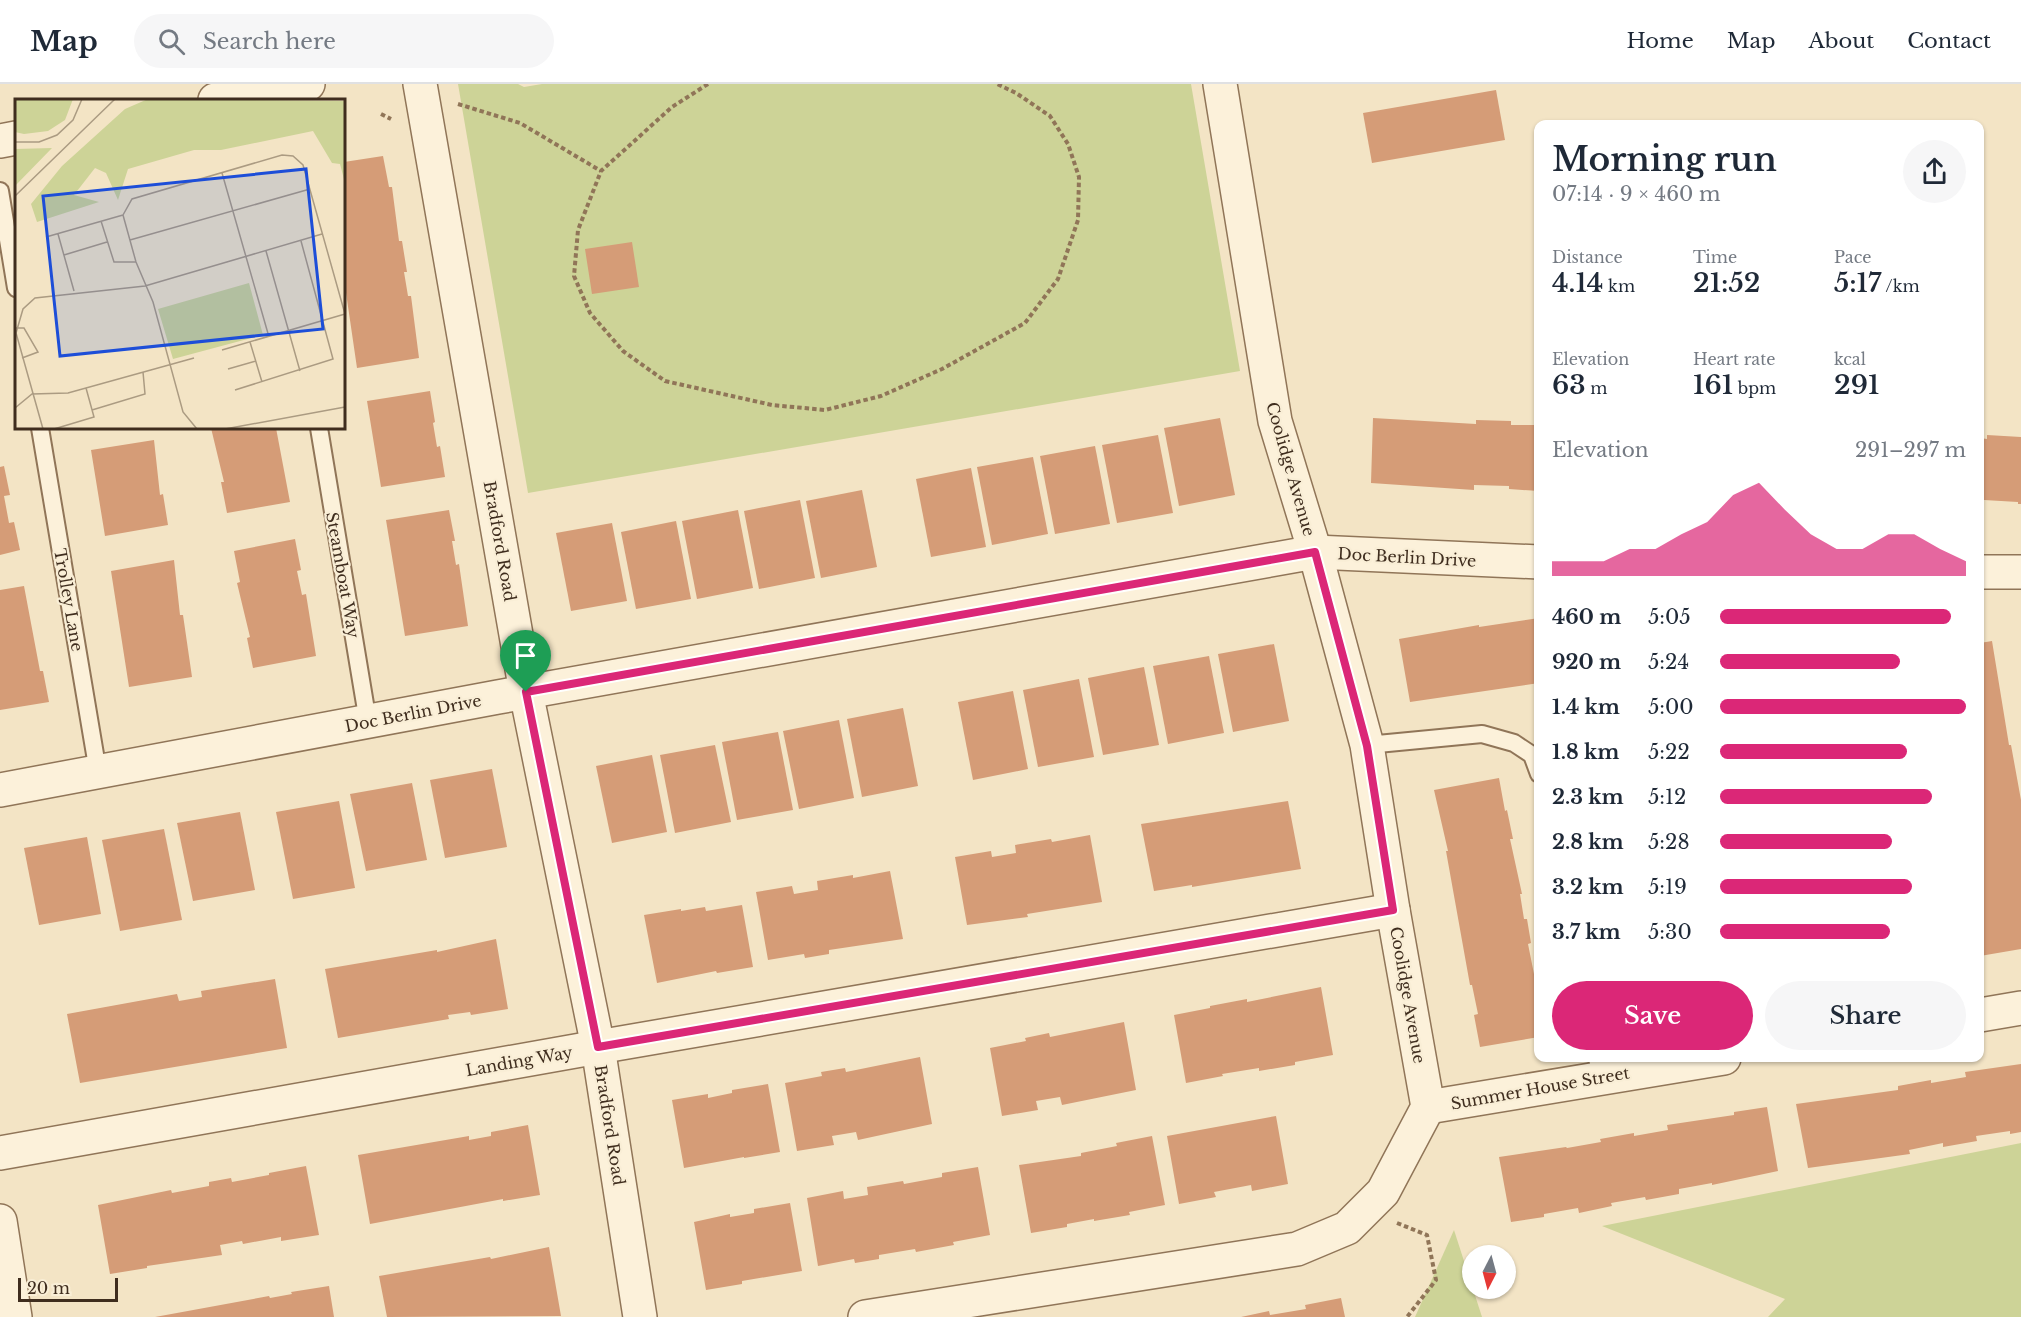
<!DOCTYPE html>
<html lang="en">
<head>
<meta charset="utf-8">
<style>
  body { margin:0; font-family:"Libre Baskerville",serif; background:#f6f6f7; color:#1f2937; height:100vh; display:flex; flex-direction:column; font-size:22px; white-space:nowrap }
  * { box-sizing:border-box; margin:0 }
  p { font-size:20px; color:#747a83 }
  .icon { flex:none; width:33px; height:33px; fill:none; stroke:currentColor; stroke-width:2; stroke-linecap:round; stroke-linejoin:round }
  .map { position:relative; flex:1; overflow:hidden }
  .side { position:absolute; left:1534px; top:36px; width:450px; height:942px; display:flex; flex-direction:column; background:#fff; border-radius:12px; box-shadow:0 2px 4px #0004 }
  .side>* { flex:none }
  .needle { width:39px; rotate:186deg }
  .buttons { position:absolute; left:1462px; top:1161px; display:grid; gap:12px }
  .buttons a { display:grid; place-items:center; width:54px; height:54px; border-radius:50%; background:#fff; box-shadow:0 2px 4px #0004; font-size:30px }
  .scale { position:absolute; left:18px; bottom:15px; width:100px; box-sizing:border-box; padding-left:6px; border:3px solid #3f2d1e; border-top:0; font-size:16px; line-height:21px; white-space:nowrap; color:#3f2d1e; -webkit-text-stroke:4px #f9eed6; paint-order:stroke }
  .pin { position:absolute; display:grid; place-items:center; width:51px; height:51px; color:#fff; margin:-62px -26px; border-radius:50% 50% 50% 0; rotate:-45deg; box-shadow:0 0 6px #0007 }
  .pin .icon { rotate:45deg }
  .round { display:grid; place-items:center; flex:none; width:63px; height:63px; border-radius:32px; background:#f6f6f7 }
  .head { display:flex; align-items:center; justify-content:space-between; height:102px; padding:0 18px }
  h1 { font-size:33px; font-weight:600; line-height:45px }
  .metrics { display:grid; grid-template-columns:repeat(3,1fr); gap:9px; height:102px; padding:6px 18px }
  .metrics div { display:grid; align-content:center }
  .metrics b { font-size:26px; font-weight:600 }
  .metrics small { font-size:16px; font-weight:400 }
  .metrics p { font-size:16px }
  .chart { height:168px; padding:12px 18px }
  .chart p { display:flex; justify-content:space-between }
  .chart svg { width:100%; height:108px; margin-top:6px; fill:#db2777; opacity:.7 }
  .cta { display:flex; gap:12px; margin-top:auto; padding:12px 18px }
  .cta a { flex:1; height:69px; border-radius:36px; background:#db2777; color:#fff; font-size:24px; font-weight:600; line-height:69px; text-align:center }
  .cta a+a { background:#f6f6f7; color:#1f2937 }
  ul { padding:0 18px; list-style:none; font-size:20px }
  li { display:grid; grid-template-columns:96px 72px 1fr; align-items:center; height:45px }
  li i { height:15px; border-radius:8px; background:#db2777 }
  header { display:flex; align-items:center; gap:36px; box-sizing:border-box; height:84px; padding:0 30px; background:#fff; border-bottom:2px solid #e0e1e3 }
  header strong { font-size:28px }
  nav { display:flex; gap:33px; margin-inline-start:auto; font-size:21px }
  .search { width:420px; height:54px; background:#f6f6f7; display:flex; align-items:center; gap:15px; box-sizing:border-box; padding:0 21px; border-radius:33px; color:#747a83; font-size:22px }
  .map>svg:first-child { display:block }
  .green { fill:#cdd397 }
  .building { fill:#d59c77 }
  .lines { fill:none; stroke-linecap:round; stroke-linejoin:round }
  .service-casing { stroke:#907558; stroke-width:20 }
  .minor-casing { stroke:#907558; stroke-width:36 }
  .path { stroke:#907558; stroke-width:4; stroke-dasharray:4.5 3; stroke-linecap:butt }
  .service { stroke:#fcf1da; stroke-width:16 }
  .minor { stroke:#fcf1da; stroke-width:33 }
  .route-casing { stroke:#fff; stroke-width:12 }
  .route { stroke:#db2777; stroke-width:8 }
  .labels { text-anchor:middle; stroke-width:4.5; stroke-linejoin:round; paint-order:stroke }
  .street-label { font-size:16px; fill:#3f2d1e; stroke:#f9eed6 }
  .inset-road { fill:none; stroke:#ab9b82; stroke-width:1.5 }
  .view { fill:#1d4ed8; fill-opacity:0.15; stroke:#1d4ed8; stroke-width:3 }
  .inset-edge { fill:none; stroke:#3f2d1e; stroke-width:3 }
</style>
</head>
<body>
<header>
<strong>Map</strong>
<div class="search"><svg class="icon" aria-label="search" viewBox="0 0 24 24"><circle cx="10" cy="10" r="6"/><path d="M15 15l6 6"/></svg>Search here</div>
<nav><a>Home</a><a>Map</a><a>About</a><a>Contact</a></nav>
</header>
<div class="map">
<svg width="2021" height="1233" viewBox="0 0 2021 1233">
  <rect width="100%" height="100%" fill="#f3e4c5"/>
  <!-- green -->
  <g class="green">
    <polygon points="458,0 518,0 524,3 542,0 1191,0 1240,287 528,409"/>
    <polygon points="2021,1059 2021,1233 1768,1233 1785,1215 1602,1142"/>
    <polygon points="1454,1146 1482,1233 1415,1233"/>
  </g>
  <!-- building -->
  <g class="building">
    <polygon points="1496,6 1505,56 1372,79 1363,29"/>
    <polygon points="383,72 389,103 392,103 399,157 402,157 407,188 404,188 408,212 411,212 419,274 357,284 344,195 344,78"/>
    <polygon points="632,158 639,203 592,210 585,165"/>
    <polygon points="430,307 435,338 433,339 437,363 440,362 445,393 381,403 367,317"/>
    <polygon points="1220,334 1235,411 1179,422 1164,344"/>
    <polygon points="1373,334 1476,340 1476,336 1511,337 1511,341 1539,341 1539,407 1509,405 1509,402 1474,401 1474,406 1371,399"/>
    <polygon points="211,344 276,344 290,418 227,429 221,398 224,398"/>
    <polygon points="1158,351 1173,429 1117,439 1102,361"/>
    <polygon points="1987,351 2021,353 2021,420 2018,420 2018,418 1984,416 1983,420 1980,420 1980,354 1987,355"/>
    <polygon points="154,356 160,411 163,410 168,441 105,452 91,366"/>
    <polygon points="1095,362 1110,440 1055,450 1040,372"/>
    <polygon points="1033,373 1048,450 992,461 977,383"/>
    <polygon points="4,382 10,411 4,412 9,439 14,438 20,466 0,471 0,383"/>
    <polygon points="971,384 986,463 931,473 916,395"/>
    <polygon points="862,406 877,483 821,494 806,417"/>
    <polygon points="800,416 815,494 759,505 744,427"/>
    <polygon points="449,426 455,457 452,457 456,481 459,480 468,542 405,552 386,436"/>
    <polygon points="738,426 753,504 697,515 682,437"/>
    <polygon points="676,437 691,515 636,525 621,448"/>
    <polygon points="612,439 627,517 571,527 556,449"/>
    <polygon points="295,455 301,486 297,487 302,511 306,510 316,572 253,584 247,554 250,553 237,499 240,498 234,467"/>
    <polygon points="174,476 180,531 183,531 192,593 129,603 111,487"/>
    <polygon points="24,502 40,587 43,587 49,618 0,626 0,506"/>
    <polygon points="1539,534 1539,599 1410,618 1399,555 1479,541 1479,543"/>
    <polygon points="1992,557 2009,661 2011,661 2021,716 2021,865 1980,872 1980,559"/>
    <polygon points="1274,560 1289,637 1233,648 1218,570"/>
    <polygon points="1209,572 1224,649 1168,660 1153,582"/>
    <polygon points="1144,583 1159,661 1103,671 1088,594"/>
    <polygon points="1079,595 1094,673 1038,683 1023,606"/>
    <polygon points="1013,607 1028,685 973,696 958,618"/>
    <polygon points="903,624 918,702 862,713 847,635"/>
    <polygon points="839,636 854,714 799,725 783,647"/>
    <polygon points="778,648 793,726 737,736 722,658"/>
    <polygon points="715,661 731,738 675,749 660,671"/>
    <polygon points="652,671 667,748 612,759 596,682"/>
    <polygon points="492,685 507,763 445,774 430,696"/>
    <polygon points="1499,694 1505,727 1507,726 1513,755 1510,755 1522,810 1520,810 1524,835 1527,835 1531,859 1528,860 1534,890 1537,889 1539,901 1539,953 1480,963 1474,931 1478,930 1472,901 1470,901 1446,767 1448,767 1434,706"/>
    <polygon points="412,699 427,776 366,787 350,710"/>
    <polygon points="339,717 355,804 293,815 276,728"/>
    <polygon points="1288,717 1301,785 1192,803 1192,801 1154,807 1141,740"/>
    <polygon points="240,728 255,806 193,817 177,739"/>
    <polygon points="164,745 182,836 120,847 102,756"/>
    <polygon points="1090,751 1102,818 1027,830 1028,833 967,841 955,773 991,767 992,773 1016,769 1015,761 1051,755 1052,758"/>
    <polygon points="87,753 101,830 39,841 24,764"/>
    <polygon points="890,787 903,855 829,866 829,870 805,874 804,870 768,876 756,808 792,802 794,810 818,806 817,797 853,791 853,794"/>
    <polygon points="742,821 753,883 717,889 716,887 657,899 644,831 681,825 681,827 705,823 706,827"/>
    <polygon points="496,855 508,925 471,931 470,928 448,931 449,935 338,954 325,885 437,866 437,868"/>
    <polygon points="275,895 287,964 80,999 67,930 177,910 179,917 202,913 201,907"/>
    <polygon points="1321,903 1333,971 1295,978 1295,981 1259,987 1259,984 1222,990 1223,992 1186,999 1174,931 1210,924 1210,922 1247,915 1247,918"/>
    <polygon points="1124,938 1136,1006 1062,1021 1060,1013 1036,1017 1038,1026 1002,1032 990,964 1026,957 1025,954 1049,949 1050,953"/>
    <polygon points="920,973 932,1040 858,1056 856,1048 832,1052 834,1061 797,1067 785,999 822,992 821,988 845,984 846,988"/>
    <polygon points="2021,980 2021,1048 2010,1050 2010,1047 1976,1052 1977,1057 1943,1063 1943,1059 1909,1066 1910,1070 1808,1084 1796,1020 1898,1006 1898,1002 1931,996 1931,999 1966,993 1965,988"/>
    <polygon points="768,1000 780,1068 744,1074 744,1073 684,1084 672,1016 708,1010 708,1014 732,1009 732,1006"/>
    <polygon points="1767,1023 1778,1087 1712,1101 1712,1099 1679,1105 1679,1110 1646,1116 1645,1113 1611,1119 1612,1122 1579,1129 1578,1124 1544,1130 1544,1133 1511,1138 1499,1073 1566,1063 1567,1064 1601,1058 1600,1055 1634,1049 1634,1052 1668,1046 1667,1041 1734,1031 1734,1028"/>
    <polygon points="1276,1032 1288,1100 1252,1107 1251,1101 1214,1108 1216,1113 1179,1120 1167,1052"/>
    <polygon points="528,1041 540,1111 503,1117 503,1115 370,1140 358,1071 469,1052 469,1056 491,1052 491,1048"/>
    <polygon points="1152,1052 1165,1121 1129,1128 1130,1131 1094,1137 1094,1135 1067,1140 1067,1143 1031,1149 1019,1081 1081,1072 1081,1069 1117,1062 1116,1059"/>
    <polygon points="306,1082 319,1151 281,1157 281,1153 243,1160 242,1157 220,1161 222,1171 147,1182 147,1184 110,1190 98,1121 171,1106 172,1109 209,1102 209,1098 231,1094 232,1098 269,1091 269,1089"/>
    <polygon points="978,1083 990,1151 953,1158 954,1161 916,1168 915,1165 879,1171 879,1175 855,1179 854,1175 818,1182 807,1114 843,1107 844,1115 868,1111 867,1103 903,1097 904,1100 942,1093 942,1089"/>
    <polygon points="790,1119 802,1187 742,1197 742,1200 706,1206 694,1138 730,1130 730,1133 754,1129 754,1125"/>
    <polygon points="549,1163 561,1232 387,1233 379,1192 490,1173 491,1175"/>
    <polygon points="329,1202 334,1233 155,1233 269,1212 270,1214 292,1210 291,1208"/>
    <polygon points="1341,1214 1345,1233 1241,1233 1269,1227 1270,1231 1306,1225 1305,1221"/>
  </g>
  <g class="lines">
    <!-- service casing -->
    <g class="service-casing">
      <g id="service">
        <polyline points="0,107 16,204"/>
        <polyline points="40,344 98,688"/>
        <polyline points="319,344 368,638"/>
        <polyline points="1367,661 1482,650 1514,659 1532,671 1539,690"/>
        <polyline points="1597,974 1601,994"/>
      </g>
    </g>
    <!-- minor casing -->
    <g class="minor-casing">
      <g id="minor">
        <polyline points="420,0 526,608 598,963 640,1233"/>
        <polyline points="215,16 308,0"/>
        <polyline points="0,57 16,54"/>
        <polyline points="1980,488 2021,488"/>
        <polyline points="0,706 498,613 1315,468 1539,478"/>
        <polyline points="1980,931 2021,924"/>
        <polyline points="1428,1023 1724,974"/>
        <polyline points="0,1069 598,963 1393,826"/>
        <polyline points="0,1137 15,1233"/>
        <polyline points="865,1233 1297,1165 1347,1144 1383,1108 1428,1023 1393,826 1367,661 1315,468 1275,337 1220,0"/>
      </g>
    </g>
    <!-- path -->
    <g class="path">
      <polyline points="708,0 672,23 601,87 578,146 574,192 590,229 623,267 665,297 772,321 825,326 881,312 942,285 1025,239 1058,195 1078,136 1079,93 1068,60 1050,32 1016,9 997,0"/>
      <polyline points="458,20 520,39 601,87"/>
      <polyline points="381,30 391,35"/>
      <polyline points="1397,1139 1427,1151 1436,1196 1407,1233"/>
    </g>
    <!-- service -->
    <use href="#service" class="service"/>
    <!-- minor -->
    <use href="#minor" class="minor"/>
  </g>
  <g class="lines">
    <!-- route casing -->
    <g class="route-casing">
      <polygon id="route" points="1315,468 1367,662 1393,826 598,963 526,608"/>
    </g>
    <!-- route -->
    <use href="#route" class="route"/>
  </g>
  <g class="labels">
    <!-- street labels -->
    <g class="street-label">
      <text transform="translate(1291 385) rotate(74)" y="6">Coolidge Avenue</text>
      <text transform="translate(500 457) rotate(80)" y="6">Bradford Road</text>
      <text transform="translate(1407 473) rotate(3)" y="6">Doc Berlin Drive</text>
      <text transform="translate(343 491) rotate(80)" y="6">Steamboat Way</text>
      <text transform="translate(69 516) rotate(80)" y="6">Trolley Lane</text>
      <text transform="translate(413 629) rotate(-11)" y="6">Doc Berlin Drive</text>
      <text transform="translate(1408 911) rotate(80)" y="6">Coolidge Avenue</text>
      <text transform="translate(519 977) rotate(-10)" y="6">Landing Way</text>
      <text transform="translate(1540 1004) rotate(-10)" y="6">Summer House Street</text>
      <text transform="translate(610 1041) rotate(81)" y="6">Bradford Road</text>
    </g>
  </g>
  <!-- overview -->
  <g transform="translate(15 15)">
    <rect width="330" height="330" fill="#f3e4c5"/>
    <path d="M0 0H58L50 21 33 32 9 35 0 33ZM133 0 330 2V84L325 65 317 64 298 32 206 51H179L113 70 103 101 91 74 80 69 59 96 84 103 22 123 16 105 47 67 110 10ZM37 49 0 87V50ZM234 184 248 236 158 260 143 210Z" fill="#cdd397"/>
    <path class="inset-road" d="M0 43H24L42 36 58 21 67 0M207 74 254 238M0 97 100 0M86 122 99 163H121M43 135 59 192M31 138 108 116M115 141 295 90M251 152 285 272M49 156 92 143M1 229H9L23 253 7 259M235 243 247 283M207 251 330 215M213 270 241 262M220 291 318 260 286 142M0 309 17 295 53 294 179 259M77 311 130 295 128 273M28 330 1 234 8 210 20 199 130 187 307 135M39 330 79 318 71 289M182 330 168 313 138 203 121 163 108 116 117 100 267 56 278 57 288 66 330 215M210 330 330 308"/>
    <path class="view" d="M291 70 308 230 45 257 28 97Z"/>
    <rect width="330" height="330" class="inset-edge"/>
  </g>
</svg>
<div class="buttons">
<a><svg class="needle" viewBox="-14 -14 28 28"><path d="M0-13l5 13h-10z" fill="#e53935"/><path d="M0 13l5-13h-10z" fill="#747a83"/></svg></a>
</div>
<div class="scale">20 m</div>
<div class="pin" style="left:526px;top:608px;background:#1e9e55"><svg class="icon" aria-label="arrive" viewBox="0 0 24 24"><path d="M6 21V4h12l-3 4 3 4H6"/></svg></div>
<section class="side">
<div class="head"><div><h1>Morning run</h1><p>07:14 · 9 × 460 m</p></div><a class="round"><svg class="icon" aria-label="share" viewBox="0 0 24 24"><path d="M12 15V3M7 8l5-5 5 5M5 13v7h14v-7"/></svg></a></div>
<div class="metrics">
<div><p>Distance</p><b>4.14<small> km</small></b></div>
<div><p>Time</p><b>21:52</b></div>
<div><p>Pace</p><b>5:17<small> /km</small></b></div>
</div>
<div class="metrics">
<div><p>Elevation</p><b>63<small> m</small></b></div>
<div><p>Heart rate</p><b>161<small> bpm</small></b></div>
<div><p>kcal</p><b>291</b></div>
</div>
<div class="chart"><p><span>Elevation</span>291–297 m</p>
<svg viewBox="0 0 160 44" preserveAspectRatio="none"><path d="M0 44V38L10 38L20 38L30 33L40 33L50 27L60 22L70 11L80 6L90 17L100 27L110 33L120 33L130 27L140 27L150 33L160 38V44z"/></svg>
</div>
<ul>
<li><b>460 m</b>5:05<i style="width:94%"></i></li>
<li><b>920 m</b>5:24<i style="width:73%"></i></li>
<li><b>1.4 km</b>5:00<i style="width:100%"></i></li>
<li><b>1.8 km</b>5:22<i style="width:76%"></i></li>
<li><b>2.3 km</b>5:12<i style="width:86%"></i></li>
<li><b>2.8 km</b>5:28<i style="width:70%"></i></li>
<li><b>3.2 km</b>5:19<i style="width:78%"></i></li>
<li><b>3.7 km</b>5:30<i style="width:69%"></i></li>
</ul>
<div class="cta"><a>Save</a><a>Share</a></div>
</section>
</div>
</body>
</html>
